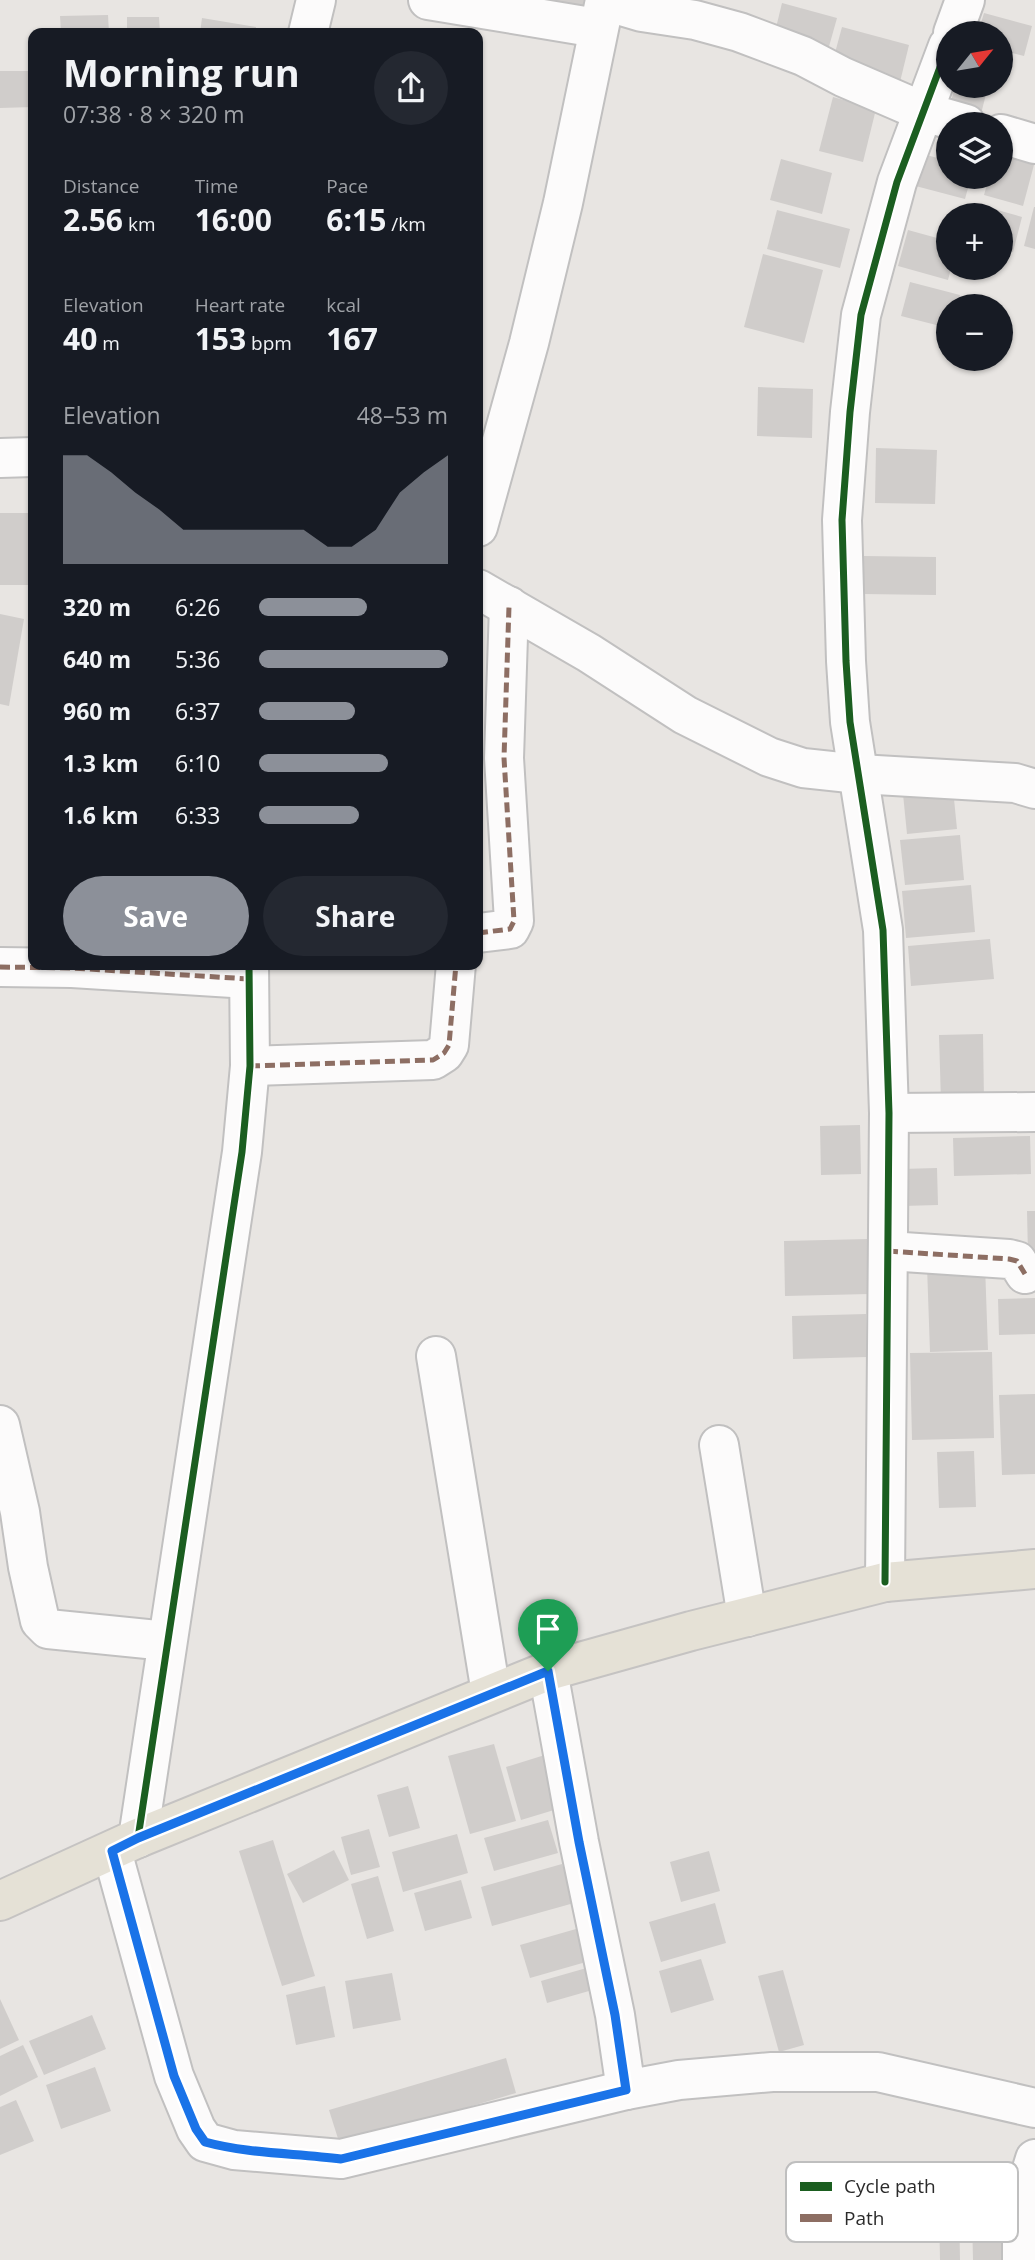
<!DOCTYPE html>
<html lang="en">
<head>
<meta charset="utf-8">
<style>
  body { margin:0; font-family:"Open Sans",sans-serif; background:#242831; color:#f1f3f6; height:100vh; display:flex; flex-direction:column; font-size:26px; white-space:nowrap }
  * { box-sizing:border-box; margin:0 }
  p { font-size:23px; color:#9ea1a6 }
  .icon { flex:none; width:38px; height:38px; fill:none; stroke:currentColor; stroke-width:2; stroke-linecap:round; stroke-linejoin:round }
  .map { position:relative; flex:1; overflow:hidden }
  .side { position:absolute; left:28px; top:28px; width:455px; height:942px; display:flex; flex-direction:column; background:#171b24; border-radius:14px; box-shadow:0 2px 5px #0004 }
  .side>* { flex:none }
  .needle { width:46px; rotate:60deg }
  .buttons { position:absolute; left:936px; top:21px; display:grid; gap:14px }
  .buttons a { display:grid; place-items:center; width:77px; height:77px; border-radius:50%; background:#171b24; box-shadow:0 2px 5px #0004; font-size:35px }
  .pin { position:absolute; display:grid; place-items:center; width:60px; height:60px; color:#fff; margin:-72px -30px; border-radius:50% 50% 50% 0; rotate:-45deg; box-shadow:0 0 7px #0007 }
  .pin .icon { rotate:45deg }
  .round { display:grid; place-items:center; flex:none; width:74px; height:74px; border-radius:37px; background:#242831 }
  .summary { display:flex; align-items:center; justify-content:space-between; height:119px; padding:0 35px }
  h1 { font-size:38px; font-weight:700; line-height:52px }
  .metrics { display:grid; grid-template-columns:repeat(3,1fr); gap:10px; height:119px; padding:7px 35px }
  .metrics div { display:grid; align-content:center }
  .metrics b { font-size:30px; font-weight:700 }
  .metrics small { font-size:19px; font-weight:400 }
  .metrics p { font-size:19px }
  .chart { height:196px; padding:14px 35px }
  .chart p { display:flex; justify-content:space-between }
  .chart svg { width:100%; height:126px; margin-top:7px; fill:#8c9099; opacity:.7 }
  .button { display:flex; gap:14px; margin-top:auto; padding:14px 35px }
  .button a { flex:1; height:80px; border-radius:42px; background:#8c9099; color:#fff; font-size:28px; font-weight:700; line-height:80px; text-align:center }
  .button a+a { background:#242831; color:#f1f3f6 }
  ul { padding:0 35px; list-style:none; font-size:23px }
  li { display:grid; grid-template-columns:112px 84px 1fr; align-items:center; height:52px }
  li i { height:18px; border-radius:9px; background:#8c9099 }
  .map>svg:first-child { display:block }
  .building { fill:#d0cdcb }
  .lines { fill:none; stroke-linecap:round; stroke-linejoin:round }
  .minor-casing { stroke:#c1c0c0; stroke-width:42 }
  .major-casing { stroke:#c5c3c2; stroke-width:42 }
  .minor { stroke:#fcfbfb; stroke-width:38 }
  .major { stroke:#e5e1d6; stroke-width:38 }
  .quiet { stroke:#8d6e63; stroke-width:5; stroke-dasharray:10 5; stroke-linecap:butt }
  .cycleway-casing { stroke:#fff; stroke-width:11 }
  .cycleway { stroke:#1b5e20; stroke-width:7 }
  .route-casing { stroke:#fff; stroke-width:14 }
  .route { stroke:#1a73e8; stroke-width:9 }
  .key { fill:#fff; stroke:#bfbfbf; stroke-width:2 }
  .key-label { font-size:19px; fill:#2b2b2b }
</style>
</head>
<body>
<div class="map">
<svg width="1035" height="2260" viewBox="0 0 1035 2260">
  <rect width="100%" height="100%" fill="#e8e5e2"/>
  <!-- building -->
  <g class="building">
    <polygon points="544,0 584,0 582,9"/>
    <polygon points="782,3 837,18 828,50 774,36"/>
    <polygon points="984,13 1032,26 1024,56 1001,50 1001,33 978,33"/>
    <polygon points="108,15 109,33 61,33 60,16"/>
    <polygon points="127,17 159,17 160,33 127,33"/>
    <polygon points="202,18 256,27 255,33 200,33"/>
    <polygon points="842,27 909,45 900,82 832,64"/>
    <polygon points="0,71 33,71 33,107 0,108"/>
    <polygon points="955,86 988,86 980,118 949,109"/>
    <polygon points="833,97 876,109 863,162 819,151"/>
    <polygon points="916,152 948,161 948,177 971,177 965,199 908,184"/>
    <polygon points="1001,152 1035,161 1023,206 984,195 989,177 1001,177"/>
    <polygon points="781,159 832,173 822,214 770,200"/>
    <polygon points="976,204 1022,217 1013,252 1001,248 1001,215 973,215"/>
    <polygon points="1034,207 1035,207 1035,249 1024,246"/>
    <polygon points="777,210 850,229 840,268 767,249"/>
    <polygon points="908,230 948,241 948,268 951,268 948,280 898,266"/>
    <polygon points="763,254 823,270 804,343 744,327"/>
    <polygon points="910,282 960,295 957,306 948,306 948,328 901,316"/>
    <polygon points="758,387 813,389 812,438 757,436"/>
    <polygon points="876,448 937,450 935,504 875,503"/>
    <rect x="0" y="513" width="33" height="72"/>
    <polygon points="864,556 936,557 936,595 863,594"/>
    <polygon points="0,614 24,619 9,706 0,704"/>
    <polygon points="953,789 957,829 907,834 903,794"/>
    <polygon points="960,835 964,880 905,885 900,840"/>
    <polygon points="971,885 975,932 906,938 902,891"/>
    <polygon points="990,939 994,979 911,986 908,946"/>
    <polygon points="983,1034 984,1101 941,1102 939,1035"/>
    <polygon points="860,1125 861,1174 821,1175 820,1126"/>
    <polygon points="1030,1136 1031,1174 954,1176 953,1138"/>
    <polygon points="937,1168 938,1205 902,1206 901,1169"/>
    <polygon points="1027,1211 1035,1211 1035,1255 1028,1255"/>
    <polygon points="868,1239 869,1294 785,1296 784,1241"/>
    <polygon points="985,1265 988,1350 930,1352 927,1266"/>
    <polygon points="1035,1298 1035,1334 999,1335 998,1299"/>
    <polygon points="866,1314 867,1357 793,1359 792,1316"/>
    <polygon points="992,1352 994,1438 912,1440 910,1353"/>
    <polygon points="1035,1394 1035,1474 1002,1475 999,1395"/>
    <polygon points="974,1451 976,1507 939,1508 937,1452"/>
    <polygon points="494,1744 516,1821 470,1834 448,1756"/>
    <polygon points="548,1754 564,1807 521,1820 506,1767"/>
    <polygon points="408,1786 420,1828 389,1837 377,1795"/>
    <polygon points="548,1820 558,1853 494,1871 484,1838"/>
    <polygon points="369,1829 380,1867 351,1875 341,1837"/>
    <polygon points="457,1834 468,1873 403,1892 392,1852"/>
    <polygon points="273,1840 315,1976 282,1986 239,1851"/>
    <polygon points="334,1850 349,1880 303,1903 287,1874"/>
    <polygon points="709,1851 720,1891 681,1902 670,1862"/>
    <polygon points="562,1864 574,1903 492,1926 481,1887"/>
    <polygon points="378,1876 394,1931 367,1939 351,1884"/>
    <polygon points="461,1880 472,1918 425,1931 414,1893"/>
    <polygon points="715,1903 726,1943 661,1962 649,1922"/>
    <polygon points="576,1929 586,1962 530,1978 520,1945"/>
    <polygon points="701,1959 714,2000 671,2013 659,1971"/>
    <polygon points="590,1967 596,1989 547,2003 541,1981"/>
    <polygon points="783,1970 804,2045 779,2052 758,1976"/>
    <polygon points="392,1973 401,2020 353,2029 345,1981"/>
    <polygon points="325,1986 335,2037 296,2045 286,1995"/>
    <polygon points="0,1999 19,2040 0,2049"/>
    <polygon points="92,2015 106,2049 44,2075 29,2041"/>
    <polygon points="23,2045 38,2077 0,2096 0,2056"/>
    <polygon points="506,2058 516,2093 340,2145 329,2110"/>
    <polygon points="95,2067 111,2111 61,2129 46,2085"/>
    <polygon points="16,2100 34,2141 0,2155 0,2107"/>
    <polygon points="939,2208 959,2208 960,2260 940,2260"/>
    <polygon points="1002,2216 1003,2260 973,2260 972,2217"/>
  </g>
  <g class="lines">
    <!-- minor casing -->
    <g class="minor-casing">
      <g id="minor">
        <polyline points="428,0 597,28"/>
        <polyline points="605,1 642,12 695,20 739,32 803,56 843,77 924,112 966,124"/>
        <polyline points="308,33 316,0"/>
        <polyline points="953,33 965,0"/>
        <polyline points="1001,134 1035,144"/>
        <polyline points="0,458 33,457"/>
        <polyline points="478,527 529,343 563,203 605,0"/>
        <polyline points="478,589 589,653 685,715 769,757 803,768 859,774 1015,783 1035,789"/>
        <polyline points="478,933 510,929 514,921 504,758 509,606"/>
        <polyline points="0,967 72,968 249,979"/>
        <polyline points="250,1066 433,1060 444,1053 449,1045 456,964"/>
        <polyline points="889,1113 1035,1112"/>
        <polyline points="888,1251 1009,1259 1017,1261 1025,1274"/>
        <polyline points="436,1356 491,1693"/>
        <polyline points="0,1425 20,1512 28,1567 40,1621 48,1629 167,1641"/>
        <polyline points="719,1445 747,1617"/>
        <polyline points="885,1582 889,1113 883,930 850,722 846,661 842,520 850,412 861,315 897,182 948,46"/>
        <polyline points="548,1671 579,1842 615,2015 626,2090 679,2080 772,2072 878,2072 1035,2108"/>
        <polyline points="138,1838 242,1152 250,1066 249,964"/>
        <polyline points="112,1851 174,2076 196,2129 205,2142 234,2150 341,2159 626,2090"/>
        <polyline points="1022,2260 1022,2201 1035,2159"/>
      </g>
    </g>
    <!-- major casing -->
    <g class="major-casing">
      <polyline id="major" points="0,1901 138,1838 548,1671 691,1631 885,1582 1035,1569"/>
    </g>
    <!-- minor -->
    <use href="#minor" class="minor"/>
    <!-- major -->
    <use href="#major" class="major"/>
    <!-- quiet -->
    <g class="quiet">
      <polyline points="478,933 510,929 514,921 504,758 509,606"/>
      <polyline points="0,967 72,968 249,979"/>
      <polyline points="250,1066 433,1060 444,1053 449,1045 456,964"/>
      <polyline points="888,1251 1009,1259 1017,1261 1025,1274"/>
    </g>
    <!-- cycleway casing -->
    <g class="cycleway-casing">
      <g id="cycleway">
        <polyline points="885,1582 889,1113 883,930 850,722 846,661 842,520 850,412 861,315 897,182 948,46"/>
        <polyline points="138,1838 242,1152 250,1066 249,964"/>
      </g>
    </g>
    <!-- cycleway -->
    <use href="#cycleway" class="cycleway"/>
  </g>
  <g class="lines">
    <!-- route casing -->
    <g class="route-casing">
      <path id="route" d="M548 1671 579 1842 615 2015 626 2090 341 2159C296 2153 249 2154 205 2142L196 2129 174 2076 112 1851 138 1838Z"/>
    </g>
    <!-- route -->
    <use href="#route" class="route"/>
  </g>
  <!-- legend -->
  <rect x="786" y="2162" width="232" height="80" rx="10" class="key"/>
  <rect x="800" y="2182" width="32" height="9" fill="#1b5e20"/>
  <rect x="800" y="2214" width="32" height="8" fill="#8d6e63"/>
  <g class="key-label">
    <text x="844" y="2193">Cycle path</text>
    <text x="844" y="2225">Path</text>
  </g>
</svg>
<div class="buttons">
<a><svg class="needle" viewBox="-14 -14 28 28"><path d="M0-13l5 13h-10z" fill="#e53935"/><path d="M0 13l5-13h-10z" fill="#9ea1a6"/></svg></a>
<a><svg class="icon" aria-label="layers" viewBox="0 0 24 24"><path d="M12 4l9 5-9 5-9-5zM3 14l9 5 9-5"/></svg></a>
<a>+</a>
<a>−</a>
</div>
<div class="pin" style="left:548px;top:1671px;background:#1e9e55"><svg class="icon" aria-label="arrive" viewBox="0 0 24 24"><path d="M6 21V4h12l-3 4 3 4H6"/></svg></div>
<section class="side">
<div class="summary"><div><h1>Morning run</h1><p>07:38 · 8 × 320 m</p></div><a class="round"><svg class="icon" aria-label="share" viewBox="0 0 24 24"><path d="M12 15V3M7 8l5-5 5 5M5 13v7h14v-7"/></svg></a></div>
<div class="metrics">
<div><p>Distance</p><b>2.56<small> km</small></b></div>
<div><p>Time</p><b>16:00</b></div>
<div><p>Pace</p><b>6:15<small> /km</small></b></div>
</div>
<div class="metrics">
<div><p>Elevation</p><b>40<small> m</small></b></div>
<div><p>Heart rate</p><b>153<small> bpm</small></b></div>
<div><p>kcal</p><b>167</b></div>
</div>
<div class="chart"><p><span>Elevation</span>48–53 m</p>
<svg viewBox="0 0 160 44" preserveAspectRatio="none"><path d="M0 44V6L10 6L20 12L30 19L40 25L50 32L60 32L70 32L80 32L90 32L100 32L110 38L120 38L130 32L140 19L150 12L160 6V44z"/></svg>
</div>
<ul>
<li><b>320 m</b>6:26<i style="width:57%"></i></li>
<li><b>640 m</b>5:36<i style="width:100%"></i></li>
<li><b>960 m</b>6:37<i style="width:51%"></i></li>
<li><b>1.3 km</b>6:10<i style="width:68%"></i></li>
<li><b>1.6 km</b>6:33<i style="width:53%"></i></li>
</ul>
<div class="button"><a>Save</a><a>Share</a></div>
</section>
</div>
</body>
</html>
